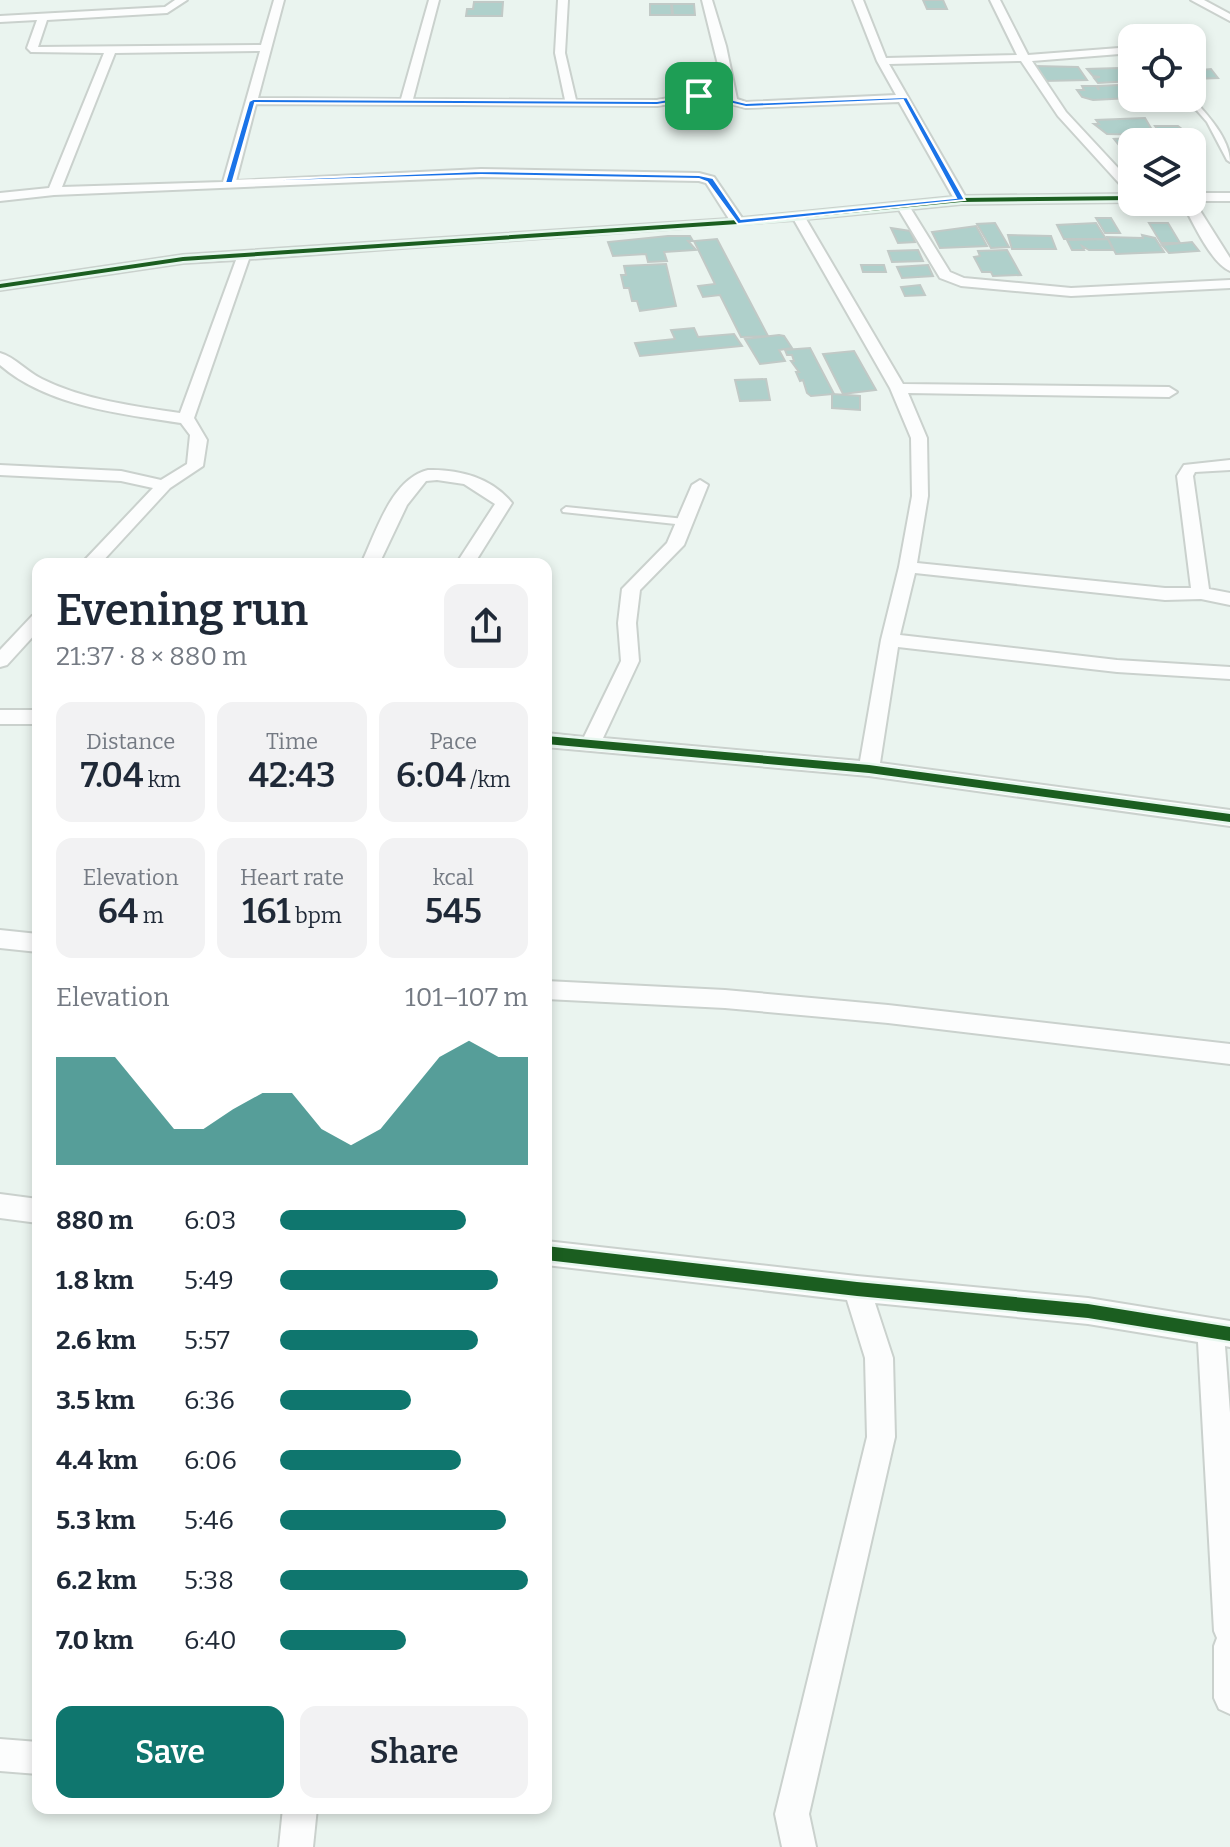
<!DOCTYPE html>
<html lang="en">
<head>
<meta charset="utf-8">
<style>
  body { margin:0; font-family:Bitter,serif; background:#f2f2f3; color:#1f2937; height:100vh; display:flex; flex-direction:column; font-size:30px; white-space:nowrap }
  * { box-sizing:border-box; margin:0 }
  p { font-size:26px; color:#747a83 }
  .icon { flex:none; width:44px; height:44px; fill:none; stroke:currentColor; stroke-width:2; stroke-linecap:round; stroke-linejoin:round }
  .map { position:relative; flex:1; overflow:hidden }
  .sheet { position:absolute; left:32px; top:558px; width:520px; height:1256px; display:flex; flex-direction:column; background:#fff; border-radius:16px; box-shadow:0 4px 12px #0003 }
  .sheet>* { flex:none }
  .buttons { position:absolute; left:1118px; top:24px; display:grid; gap:16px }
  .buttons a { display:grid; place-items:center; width:88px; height:88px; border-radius:16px; background:#fff; box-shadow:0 4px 12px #0003; font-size:40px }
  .pin { position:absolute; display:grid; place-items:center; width:68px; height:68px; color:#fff; margin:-34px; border-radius:16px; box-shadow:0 4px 12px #0006 }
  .round { display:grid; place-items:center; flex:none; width:84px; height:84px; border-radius:16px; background:#f2f2f3 }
  .overview { display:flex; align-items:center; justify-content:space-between; height:136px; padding:0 24px }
  h1 { font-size:44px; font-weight:600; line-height:60px }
  .metrics { display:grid; grid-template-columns:repeat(3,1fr); gap:12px; height:136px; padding:8px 24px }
  .metrics div { display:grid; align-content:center; border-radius:16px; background:#f2f2f3; text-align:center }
  .metrics b { font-size:34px; font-weight:600 }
  .metrics small { font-size:22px; font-weight:400 }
  .metrics p { font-size:22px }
  .chart { height:224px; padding:16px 24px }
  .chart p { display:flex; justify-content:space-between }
  .chart svg { width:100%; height:144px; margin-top:8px; fill:#0f766e; opacity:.7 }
  .action { display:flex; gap:16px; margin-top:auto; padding:16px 24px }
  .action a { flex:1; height:92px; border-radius:16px; background:#0f766e; color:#fff; font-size:32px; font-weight:600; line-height:92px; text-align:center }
  .action a+a { background:#f2f2f3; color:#1f2937 }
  ul { padding:0 24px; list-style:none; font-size:26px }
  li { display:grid; grid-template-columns:128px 96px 1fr; align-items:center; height:60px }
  li i { height:20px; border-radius:10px; background:#0f766e }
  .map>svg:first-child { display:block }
  .building { fill:#afd0cb; stroke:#c1c9c6; stroke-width:2 }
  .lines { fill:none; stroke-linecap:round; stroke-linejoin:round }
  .service-casing { stroke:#cad1cd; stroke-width:4 }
  .minor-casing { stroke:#cad1cd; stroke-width:4 }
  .service { fill:#fcfdfd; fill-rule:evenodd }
  .minor { fill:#fcfdfd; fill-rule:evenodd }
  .cycleway-casing { stroke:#e7f7ef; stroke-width:5 }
  .cycleway { fill:#1b5e20; fill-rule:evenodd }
  .route { fill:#1a73e8; stroke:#fff; stroke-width:2; fill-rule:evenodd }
</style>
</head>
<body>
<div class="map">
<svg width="1230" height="1847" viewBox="0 0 1230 1847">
  <rect width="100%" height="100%" fill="#eaf4ef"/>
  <!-- building -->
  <g class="building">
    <polygon points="923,0 943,0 947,9 927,9"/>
    <polygon points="474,2 503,2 502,16 466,16 467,9 473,9"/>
    <polygon points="650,4 671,4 672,15 650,15"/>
    <polygon points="672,4 694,4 695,15 673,15"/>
    <polygon points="1034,66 1078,67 1087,80 1043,81"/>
    <polygon points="1120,68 1126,74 1121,74 1122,76 1130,76 1132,81 1098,83 1094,78 1100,77 1093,76 1087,69"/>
    <polygon points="1211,69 1218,78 1192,79 1192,71"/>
    <polygon points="1118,85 1129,98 1093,100 1082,97 1077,90 1084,90 1082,86 1096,86 1099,90 1098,86"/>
    <polygon points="1145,118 1155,135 1107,134 1094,124 1099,124 1096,120"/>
    <polygon points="1155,126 1178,126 1188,134 1162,136"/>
    <polygon points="1195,136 1204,146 1192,146 1192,142 1166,142 1163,138"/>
    <polygon points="1159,137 1163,142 1132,142 1132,149 1122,149 1114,139"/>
    <polygon points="1096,218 1111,218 1120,233 1105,233"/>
    <polygon points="995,223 1009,247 991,248 977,224"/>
    <polygon points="1096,223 1106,239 1064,239 1057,225"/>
    <polygon points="1149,223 1168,223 1180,243 1161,243"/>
    <polygon points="976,226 987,246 940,248 932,232"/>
    <polygon points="891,228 910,231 915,242 898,243"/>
    <polygon points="1008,235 1051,236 1056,249 1012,249"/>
    <polygon points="1142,235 1155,238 1164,252 1116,254 1107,237 1143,238"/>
    <polygon points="668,236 690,236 693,241 688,241 696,250 664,252 667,261 648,262 646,254 613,256 608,242"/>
    <polygon points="717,239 768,336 741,337 720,295 703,297 698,286 715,284 694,241"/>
    <polygon points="1108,239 1113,250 1089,250 1082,246 1084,250 1072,250 1067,240"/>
    <polygon points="1192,242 1199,251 1169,253 1162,245"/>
    <polygon points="918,250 923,261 892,262 888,251"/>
    <polygon points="1007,250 1021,275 993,276 991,272 982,272 974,257 980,256 978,251"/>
    <polygon points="666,264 676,306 640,311 637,301 632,301 629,288 624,288 621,275 626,275 624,266"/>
    <polygon points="861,265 884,265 886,272 863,272"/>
    <polygon points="928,265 933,276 902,278 897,267"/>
    <polygon points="920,285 925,295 905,296 901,287"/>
    <polygon points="694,328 698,337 734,334 742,346 640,356 635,343 675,339 671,330"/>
    <polygon points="779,335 784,336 792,348 779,350 785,361 760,364 745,339"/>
    <polygon points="810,348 834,394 811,396 807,393 803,380 800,381 796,372 799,372 791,361 794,361 792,355 787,355 785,350"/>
    <polygon points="854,351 876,390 843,394 823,354"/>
    <polygon points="766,379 770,400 740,401 735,380"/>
    <polygon points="832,394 860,396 860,410 832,408"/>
  </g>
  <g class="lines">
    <!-- service casing -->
    <g class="service-casing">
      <g id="service">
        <path d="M1186 98H1192C1207 114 1230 139 1230 162L1227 160 1207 122Z"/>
        <polygon points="566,507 685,519 689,522 685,525 563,512 562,510"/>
      </g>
    </g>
    <!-- minor casing -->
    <g class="minor-casing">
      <g id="minor">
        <path d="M175 0H187L167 13 47 20 38 47 261 45 274 0H284L258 98 401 99 429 0H439L413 99 565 100 555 53 558 0H568L565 53 576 100H657L699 93H725L702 0H712L726 46 737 99 746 102 896 95 877 61 853 0H863L886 58 1017 55 990 0H1000L1028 55 1132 47V53L1032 61 1066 112 1132 183V194L1128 193 1058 116 1021 61 889 64 965 196 1132 194V202L961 204 911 209 950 272 964 278 1071 288 1230 280V288L1071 296 961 286 940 278 899 210 806 219 903 384 1169 387 1177 392 1169 397 908 393 927 438 928 496 917 563 1165 588H1191L1177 476 1184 465 1230 460V470L1195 472 1193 476 1209 589 1230 593V605L1201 599 1165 600 915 573 900 635 1117 660 1230 667V679L1117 672 898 647 880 763 1230 810V826L869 776 546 747V733L584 737 621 661 618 623 622 589 667 543 692 485 700 480 708 485 684 545 640 590 636 623 639 661 603 738 860 761 881 640 899 567 912 496 911 438 890 388 794 220 249 259 194 418 207 440 203 466 170 488 100 564H81L153 488 121 481 0 475V465L121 471 161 480 187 464 190 435 181 423C121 414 47 406 0 365V353C15 357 27 372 42 379 84 400 134 406 180 413L236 260 183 263 0 290V282L183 255 729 219 706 183 699 181 481 177 54 195 0 201V193L49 188 104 53 31 52 27 48 37 20 0 22V16L165 7ZM260 51 223 182 62 187 115 53ZM699 99H726L728 103 746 108 899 102 953 197 742 218 714 177 699 173 481 169 236 181 256 104 657 106Z"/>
        <polygon points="1191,0 1204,0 1230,14 1230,21"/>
        <polygon points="1133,26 1141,26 1151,38 1140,38 1132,28"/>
        <path d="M1192 193H1230V201H1194L1230 258V271C1211 263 1192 221 1182 202H1192Z"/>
        <path d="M428 470C459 469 492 478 512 503L474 564H456L495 504 464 484 437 480 426 481 407 505 379 564H361C376 533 391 479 428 470Z"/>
        <polygon points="38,614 38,631 7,665 0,667 0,650 32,616"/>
        <rect x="0" y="710" width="38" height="14"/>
        <polygon points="0,930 38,934 38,952 0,948"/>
        <polygon points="546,981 725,990 888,1005 1230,1044 1230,1064 888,1023 725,1008 546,999"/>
        <polygon points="0,1194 38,1199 38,1223 0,1218"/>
        <polygon points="546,1241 857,1276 1088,1298 1230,1321 1230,1347 1225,1346 1230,1413 1230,1714 1219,1709 1214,1698 1214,1646 1217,1638 1214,1631 1198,1342 1088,1324 875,1303 893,1358 895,1437 809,1814 816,1847 782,1847 775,1814 867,1437 865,1358 847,1300 546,1265"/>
        <polygon points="0,1739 38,1742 38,1774 0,1771"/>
        <polygon points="283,1808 317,1808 313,1847 279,1847"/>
      </g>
    </g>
    <!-- service -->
    <use href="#service" class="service"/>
    <!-- minor -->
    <use href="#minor" class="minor"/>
    <!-- cycleway casing -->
    <g class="cycleway-casing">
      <g id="cycleway">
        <polygon points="1132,196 1132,200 961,202 738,224 183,261 0,288 0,284 183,257 738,220 961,198"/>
        <polygon points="546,736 869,765 1230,814 1230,822 869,773 546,744"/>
        <polygon points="546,1246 857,1282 1088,1304 1230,1327 1230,1341 1088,1318 857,1296 546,1260"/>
      </g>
    </g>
    <!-- cycleway -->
    <use href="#cycleway" class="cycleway"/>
  </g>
  <!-- route -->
  <path class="route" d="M699 94H728L734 100 746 103 907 97 965 200 738 224 707 182 699 179 481 175 225 183 249 101 253 99 657 101ZM699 98H726L729 103 746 107 903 100 956 198 741 219 713 178 699 175 481 171 233 181 255 103 657 105Z"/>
</svg>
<div class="buttons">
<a><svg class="icon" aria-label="locate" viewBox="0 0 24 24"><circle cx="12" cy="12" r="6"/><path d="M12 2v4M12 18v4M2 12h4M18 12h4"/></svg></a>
<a><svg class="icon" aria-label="layers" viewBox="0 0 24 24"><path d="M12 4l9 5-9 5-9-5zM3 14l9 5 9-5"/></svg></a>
</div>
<div class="pin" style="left:699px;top:96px;background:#1e9e55"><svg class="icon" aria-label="arrive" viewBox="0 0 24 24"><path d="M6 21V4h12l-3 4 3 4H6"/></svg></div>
<section class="sheet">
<div class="overview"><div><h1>Evening run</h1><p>21:37 · 8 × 880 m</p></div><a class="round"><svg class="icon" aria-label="share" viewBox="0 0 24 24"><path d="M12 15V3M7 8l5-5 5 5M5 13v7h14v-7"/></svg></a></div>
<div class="metrics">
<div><p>Distance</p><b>7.04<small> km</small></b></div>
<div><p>Time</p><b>42:43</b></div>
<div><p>Pace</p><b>6:04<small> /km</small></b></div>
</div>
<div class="metrics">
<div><p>Elevation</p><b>64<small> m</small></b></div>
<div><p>Heart rate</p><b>161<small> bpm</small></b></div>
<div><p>kcal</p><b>545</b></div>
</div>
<div class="chart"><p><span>Elevation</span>101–107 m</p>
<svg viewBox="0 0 160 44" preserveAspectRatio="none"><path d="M0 44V11L10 11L20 11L30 22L40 33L50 33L60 27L70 22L80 22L90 33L100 38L110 33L120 22L130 11L140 6L150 11L160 11V44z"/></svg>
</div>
<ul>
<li><b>880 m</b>6:03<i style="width:75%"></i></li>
<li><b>1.8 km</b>5:49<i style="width:88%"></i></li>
<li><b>2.6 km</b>5:57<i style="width:80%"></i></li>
<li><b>3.5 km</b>6:36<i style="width:53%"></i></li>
<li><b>4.4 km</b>6:06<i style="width:73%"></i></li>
<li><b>5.3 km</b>5:46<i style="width:91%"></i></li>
<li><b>6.2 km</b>5:38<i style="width:100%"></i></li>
<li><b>7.0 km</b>6:40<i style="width:51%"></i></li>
</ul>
<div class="action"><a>Save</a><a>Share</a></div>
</section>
</div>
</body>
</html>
